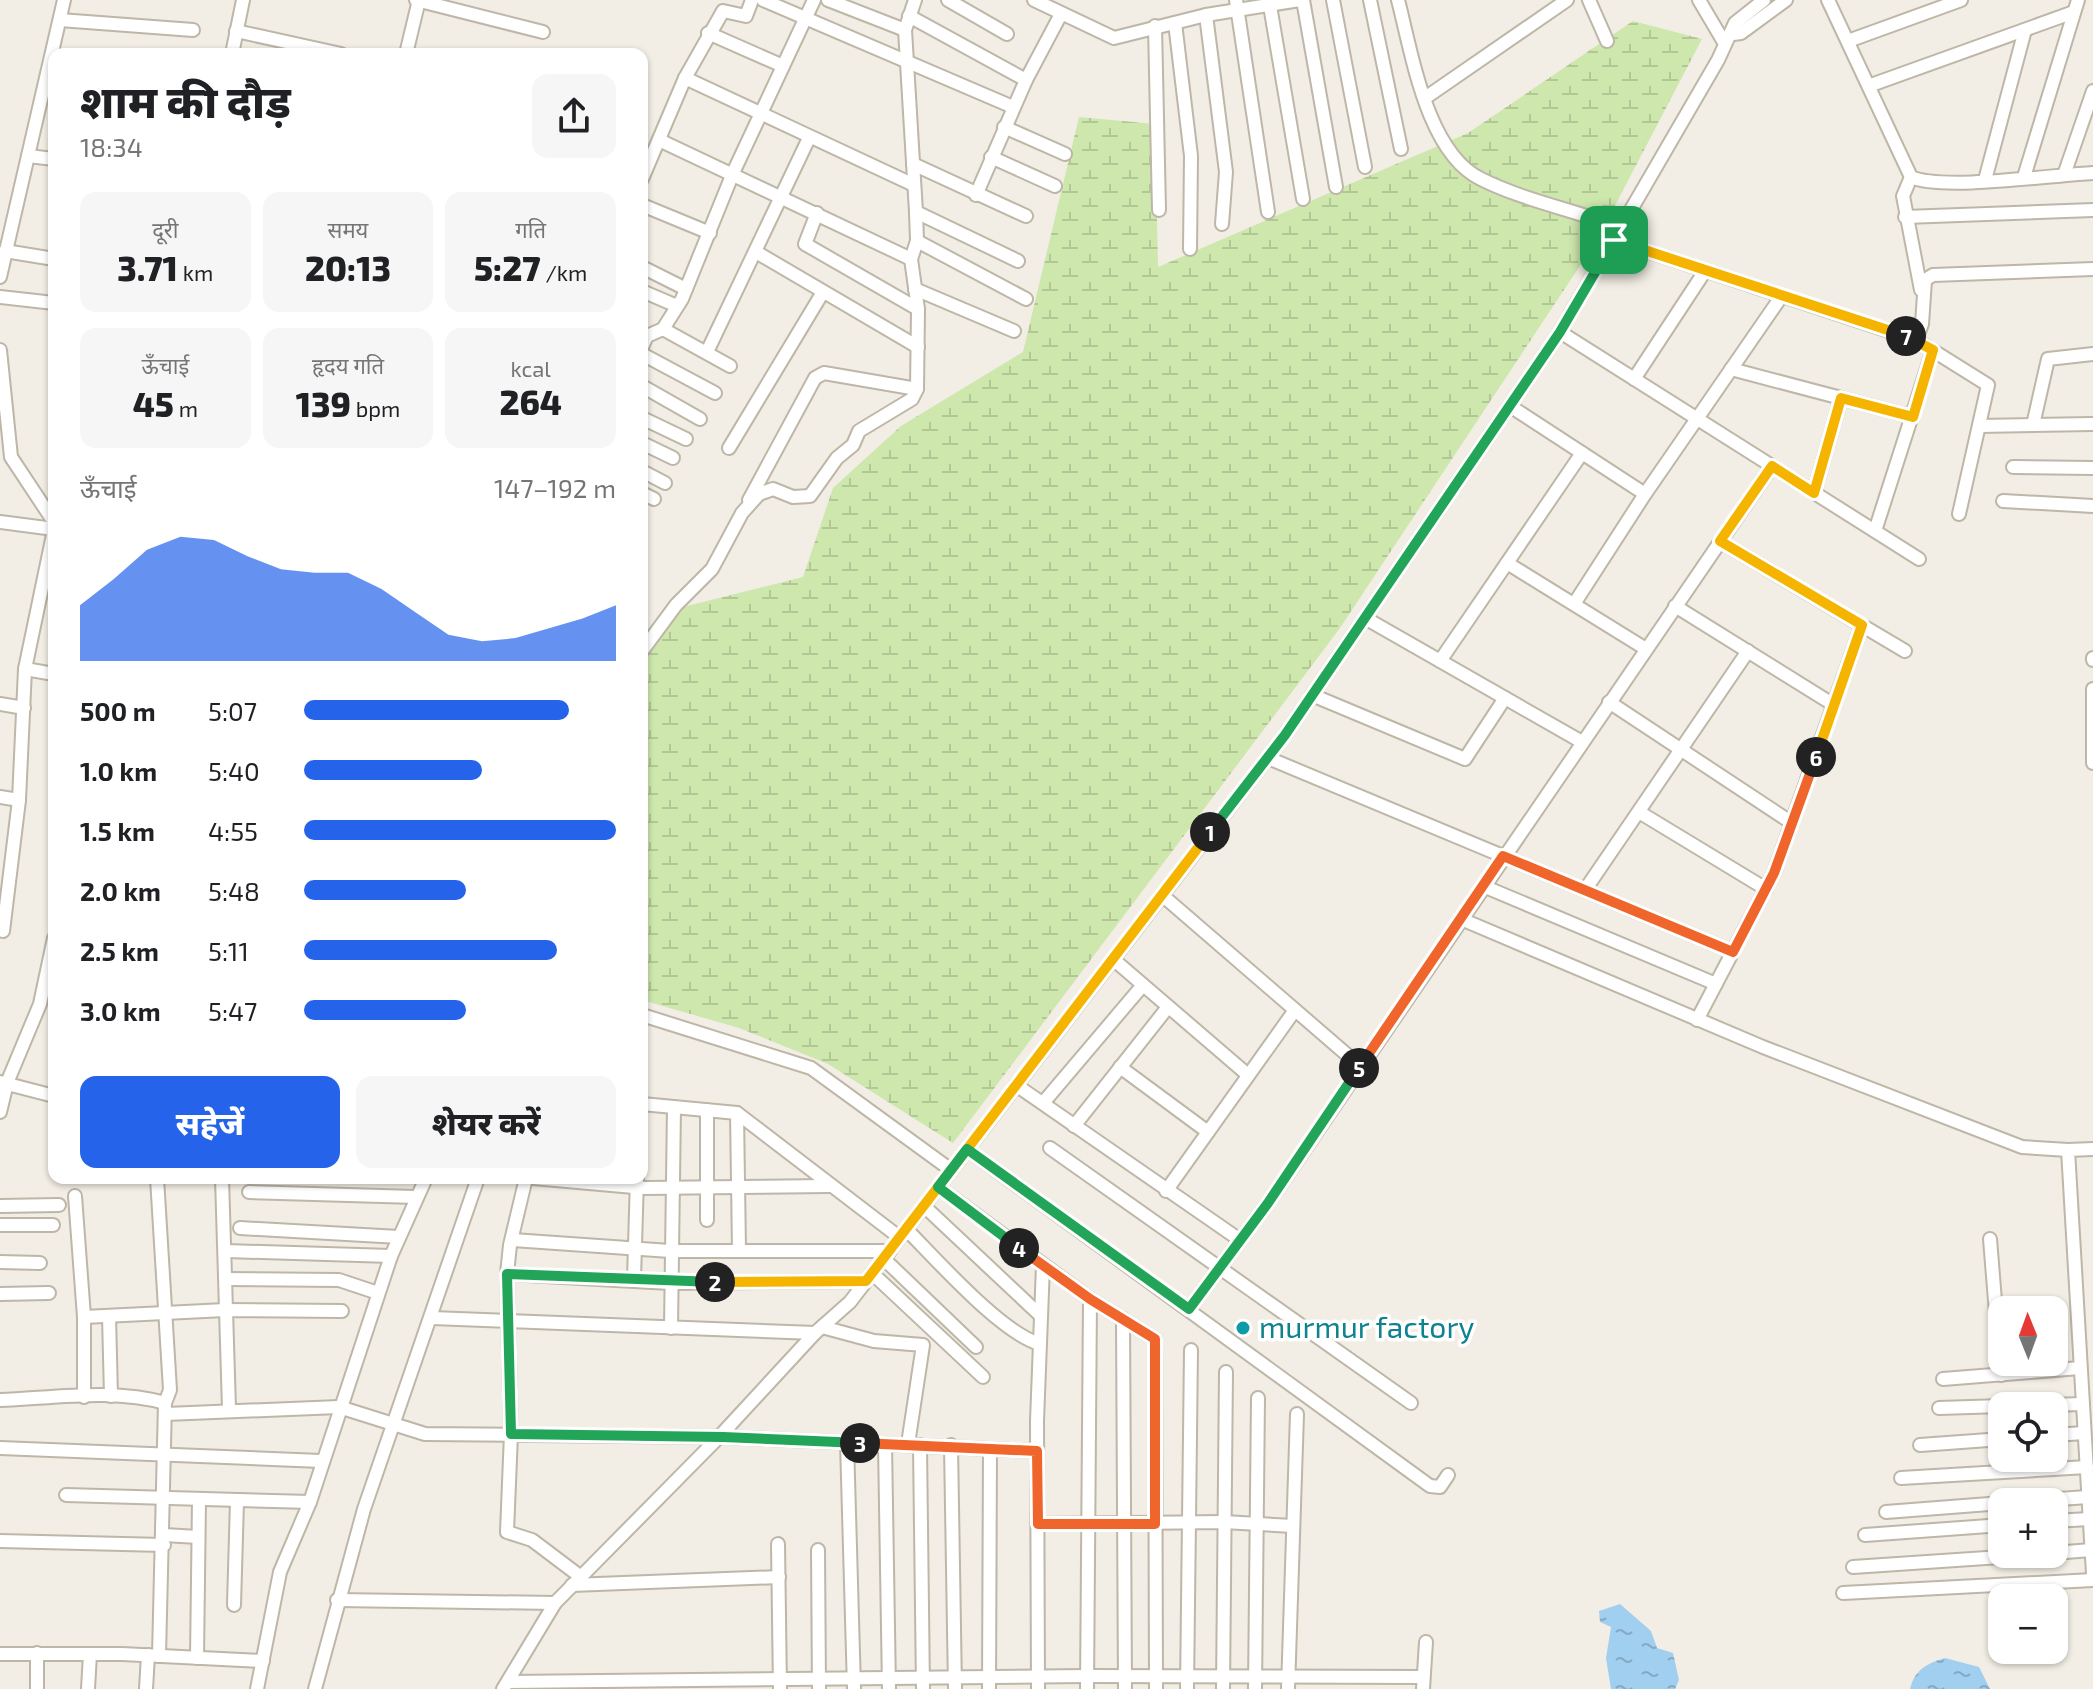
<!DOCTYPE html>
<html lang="hi">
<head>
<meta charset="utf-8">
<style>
  body { margin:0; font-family:"Exo 2","Noto Sans Devanagari",sans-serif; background:#f6f6f6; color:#202124; height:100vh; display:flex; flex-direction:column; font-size:30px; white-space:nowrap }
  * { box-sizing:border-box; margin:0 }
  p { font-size:26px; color:#757577 }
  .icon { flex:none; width:44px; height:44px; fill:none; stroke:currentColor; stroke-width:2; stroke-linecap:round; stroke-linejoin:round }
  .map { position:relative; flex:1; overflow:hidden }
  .details { position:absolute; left:48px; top:48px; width:600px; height:1136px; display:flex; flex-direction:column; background:#fff; border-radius:16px; box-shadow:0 2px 6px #0004 }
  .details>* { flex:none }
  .needle { width:52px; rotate:359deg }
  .controls { position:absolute; left:1988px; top:1296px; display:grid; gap:16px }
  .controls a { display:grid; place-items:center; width:80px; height:80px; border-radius:16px; background:#fff; box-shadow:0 2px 6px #0004; font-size:40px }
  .pin { position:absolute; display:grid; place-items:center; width:68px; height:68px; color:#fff; margin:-34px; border-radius:16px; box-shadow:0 4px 12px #0006 }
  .km { position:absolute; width:40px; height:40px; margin:-20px; border-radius:50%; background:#222; color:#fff; font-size:22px; line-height:40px; text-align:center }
  .round { display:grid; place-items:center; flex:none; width:84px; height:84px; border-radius:16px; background:#f6f6f6 }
  .overview { display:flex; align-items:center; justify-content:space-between; height:136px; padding:0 32px }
  h1 { font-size:44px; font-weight:800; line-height:60px }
  .metrics { display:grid; grid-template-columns:repeat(3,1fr); gap:12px; height:136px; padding:8px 32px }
  .metrics div { display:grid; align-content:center; border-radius:16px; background:#f6f6f6; text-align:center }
  .metrics b { font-size:34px; font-weight:800 }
  .metrics small { font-size:22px; font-weight:400 }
  .metrics p { font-size:22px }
  .chart { height:224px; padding:16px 32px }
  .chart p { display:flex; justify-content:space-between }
  .chart svg { width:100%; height:144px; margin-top:8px; fill:#2563eb; opacity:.7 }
  .button { display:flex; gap:16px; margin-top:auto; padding:16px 32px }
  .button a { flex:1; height:92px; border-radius:16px; background:#2563eb; color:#fff; font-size:32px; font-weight:800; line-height:92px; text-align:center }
  .button a+a { background:#f6f6f6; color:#202124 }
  ul { padding:0 32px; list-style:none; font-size:26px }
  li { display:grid; grid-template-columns:128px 96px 1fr; align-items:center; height:60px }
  li i { height:20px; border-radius:10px; background:#2563eb }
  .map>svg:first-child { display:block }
  .wetland { fill:url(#wetland-marsh) }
  .water { fill:url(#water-ripples) }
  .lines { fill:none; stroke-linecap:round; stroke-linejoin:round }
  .minor-casing { stroke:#beb6a7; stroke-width:16 }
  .minor { stroke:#fff; stroke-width:12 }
  .split-1-casing { stroke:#fff; stroke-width:16 }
  .split-2-casing { stroke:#fff; stroke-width:16 }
  .split-3-casing { stroke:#fff; stroke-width:16 }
  .split-4-casing { stroke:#fff; stroke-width:16 }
  .split-5-casing { stroke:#fff; stroke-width:16 }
  .split-6-casing { stroke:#fff; stroke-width:16 }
  .split-7-casing { stroke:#fff; stroke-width:16 }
  .split-8-casing { stroke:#fff; stroke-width:16 }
  .split-1 { stroke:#22a559; stroke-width:10 }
  .split-2 { stroke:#f5b400; stroke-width:10 }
  .split-3 { stroke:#22a559; stroke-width:10 }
  .split-4 { stroke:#f0652b; stroke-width:10 }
  .split-5 { stroke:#22a559; stroke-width:10 }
  .split-6 { stroke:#f0652b; stroke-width:10 }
  .split-7 { stroke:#f5b400; stroke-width:10 }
  .split-8 { stroke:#f5b400; stroke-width:10 }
  .culture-dot { fill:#0f9aa8; stroke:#fff; stroke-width:3 }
  .labels { text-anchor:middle; stroke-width:7; stroke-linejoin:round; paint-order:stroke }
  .culture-label { font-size:30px; fill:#0d838f; stroke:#fff; text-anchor:start }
</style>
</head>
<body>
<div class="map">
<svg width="2093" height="1689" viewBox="0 0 2093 1689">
  <defs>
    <pattern id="wetland-marsh" width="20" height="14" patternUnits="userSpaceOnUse" patternTransform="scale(2)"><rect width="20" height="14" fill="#cde7ad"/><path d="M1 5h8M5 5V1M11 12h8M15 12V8" fill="none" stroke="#b1c795"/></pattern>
    <pattern id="water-ripples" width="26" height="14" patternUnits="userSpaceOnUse" patternTransform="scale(2)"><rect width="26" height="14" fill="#a0cff0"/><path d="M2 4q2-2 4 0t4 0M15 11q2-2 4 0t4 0" fill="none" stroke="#84a9c3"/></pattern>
  </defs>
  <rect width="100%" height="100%" fill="#f2eee5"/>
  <!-- wetland -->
  <polygon class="wetland" points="1633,21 1702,39 1597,240 1340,628 953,1143 828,1064 739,1028 642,1000 642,658 679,608 803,577 833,488 901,426 1023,352 1079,117 1155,124 1158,267 1468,133"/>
  <!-- water -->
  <g class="water">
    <polygon points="1620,1604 1651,1631 1657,1648 1673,1653 1679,1680 1675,1689 1611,1689 1606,1658 1611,1627 1600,1622 1599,1611"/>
    <path d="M1945 1658 1979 1667 1990 1689H1910C1914 1670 1928 1663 1945 1658Z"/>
  </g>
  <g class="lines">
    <!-- minor casing -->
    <g class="minor-casing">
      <g id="minor">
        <polyline points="416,0 543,32"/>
        <polyline points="763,0 1013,107"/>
        <polyline points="828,0 905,30"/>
        <polyline points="948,0 1007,34"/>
        <polyline points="1034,0 1114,38 1206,15 1300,0"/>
        <polyline points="1236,0 1268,212"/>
        <polyline points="1269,0 1303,199"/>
        <polyline points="1303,0 1336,187"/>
        <polyline points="1333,0 1365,167"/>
        <polyline points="1370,0 1401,149"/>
        <path d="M1398 0C1412 54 1427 153 1481 179 1525 201 1575 210 1621 228"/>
        <polyline points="1589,0 1607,41"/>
        <polyline points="1699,0 1725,44"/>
        <path d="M1828 0 1911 177C1942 191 2053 175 2093 173"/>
        <polyline points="1206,15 1226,172 1222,224"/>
        <polyline points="909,16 1026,80"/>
        <polyline points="60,20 193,30"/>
        <polyline points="1175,23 1191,156 1190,249"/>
        <polyline points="1155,26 1159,210"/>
        <polyline points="236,31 341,54"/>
        <polyline points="708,33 783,66"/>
        <polyline points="1733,34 1741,33 1786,0"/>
        <polyline points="1848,41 1961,0"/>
        <polyline points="232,54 243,0"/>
        <polyline points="406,54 419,0"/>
        <polyline points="685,78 914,185"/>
        <polyline points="1871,85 2074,12"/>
        <polyline points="1425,98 1567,0"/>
        <polyline points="1004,127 1065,154"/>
        <polyline points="659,140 911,259"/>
        <polyline points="28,156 54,159"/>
        <polyline points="991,157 1055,186"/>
        <polyline points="913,164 1026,216"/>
        <polyline points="2064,175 2093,91"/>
        <polyline points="1911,177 1903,196 1921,290"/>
        <polyline points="2024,177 2078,0"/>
        <polyline points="642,179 685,78 723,11 746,16 752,0"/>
        <polyline points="1985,180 2025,30"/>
        <polyline points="976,195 1026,80 1061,14"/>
        <polyline points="642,205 710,233"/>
        <polyline points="916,212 1018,261"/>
        <polyline points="817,213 805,244 918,309"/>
        <polyline points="1905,217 2093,210"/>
        <polyline points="1614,240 1916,340 1922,324 1925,280 1933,275 2093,269"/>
        <polyline points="917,241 1026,299"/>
        <polyline points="5,251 54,259"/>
        <polyline points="756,252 918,347"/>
        <polyline points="642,267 686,289"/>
        <polyline points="0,277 64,0"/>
        <polyline points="915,289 1014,331"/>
        <polyline points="642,291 677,306"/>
        <polyline points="0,297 54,303"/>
        <polyline points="663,329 730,366"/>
        <polyline points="1560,332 1919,559"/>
        <polyline points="1916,340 1988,385 1959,514"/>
        <polyline points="642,347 647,336 663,329 682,299 733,173 814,0"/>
        <polyline points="0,350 11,457 54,522"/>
        <polyline points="707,352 809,138"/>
        <polyline points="642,354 715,393"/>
        <polyline points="1731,369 1913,417"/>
        <polyline points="1634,379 1705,271"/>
        <polyline points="642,386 700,419"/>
        <polyline points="1510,406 1645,494 1781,297"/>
        <polyline points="642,418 686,439"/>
        <polyline points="2033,425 2048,359 2093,354"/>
        <polyline points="1979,426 2093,424"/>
        <polyline points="642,443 673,458"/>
        <polyline points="729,448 823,292"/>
        <polyline points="2013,467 2093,468"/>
        <polyline points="642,471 665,483"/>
        <polyline points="642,493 654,499"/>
        <polyline points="1814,493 1841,398"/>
        <polyline points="749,500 815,378 824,373 917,389"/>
        <polyline points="2003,501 2093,506"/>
        <polyline points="0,522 54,529"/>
        <polyline points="1875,531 1933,350"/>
        <polyline points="1720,541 1905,651"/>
        <polyline points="1507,563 1646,649"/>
        <polyline points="1574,604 1645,494"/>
        <polyline points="1675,606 1834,705"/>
        <polyline points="1365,618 1582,742"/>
        <polyline points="642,651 676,605 712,569 742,513 759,494 773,489 793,497 810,496 837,458 853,445 859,431 912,399 917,389 918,309 911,259 917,241 916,212 905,30 915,0"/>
        <polyline points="2093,658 2093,660"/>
        <polyline points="1440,661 1582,453"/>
        <polyline points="25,669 54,674"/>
        <polyline points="1312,695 1465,759 1505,698"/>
        <polyline points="1609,702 1792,823"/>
        <polyline points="0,704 24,708"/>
        <polyline points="2093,712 2093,763"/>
        <polyline points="2093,712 2093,689"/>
        <polyline points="1268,758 1733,952"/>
        <polyline points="0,797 19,800"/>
        <polyline points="1639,812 1766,889"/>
        <polyline points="1483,886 1716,984"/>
        <polyline points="1585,890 1748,651"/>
        <polyline points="1162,895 1360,1066"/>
        <polyline points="1461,919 1763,1047 2022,1147 2068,1150"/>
        <polyline points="0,930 3,931 19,800 25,669 54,530"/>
        <polyline points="1113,959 1248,1075"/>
        <polyline points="642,1015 811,1068 951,1170"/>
        <polyline points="1697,1020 1774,873 1862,625"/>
        <polyline points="1120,1067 1208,1132"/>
        <polyline points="0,1082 54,1096"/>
        <polyline points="1016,1085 1240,1240"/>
        <polyline points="1043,1103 1143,985"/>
        <polyline points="642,1104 737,1113 899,1237"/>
        <polyline points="0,1112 7,1083 40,1004 54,938"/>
        <polyline points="737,1113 739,1251"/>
        <polyline points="1074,1126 1168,1007"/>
        <polyline points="1050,1148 1411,1403"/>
        <polyline points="967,1149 1430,1486 1440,1487 1448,1475"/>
        <polyline points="2093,1149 2068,1150 2093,1574"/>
        <polyline points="157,1178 170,1390 165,1403 159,1656"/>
        <polyline points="222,1178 229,1409"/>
        <polyline points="526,1178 510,1245 507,1274 511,1434 507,1532 532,1540 581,1577"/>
        <polyline points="533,1178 645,1188 829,1186"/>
        <polyline points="938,1187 1090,1299 1155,1339 1156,1689"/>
        <polyline points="1166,1191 1295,1010"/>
        <polyline points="249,1192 416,1197"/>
        <polyline points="75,1196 84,1317 84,1397"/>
        <polyline points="0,1206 59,1205"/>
        <polyline points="924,1206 1041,1316"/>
        <polyline points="707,1220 707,1110"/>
        <polyline points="0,1225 53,1225"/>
        <polyline points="240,1228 399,1237"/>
        <path d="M906 1229C937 1260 1001 1333 1040 1344"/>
        <polyline points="1990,1239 2001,1375"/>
        <polyline points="513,1240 670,1251 890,1251"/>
        <polyline points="226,1251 391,1256"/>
        <polyline points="884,1259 976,1347"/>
        <polyline points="0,1262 40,1263"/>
        <polyline points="872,1273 983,1377"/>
        <polyline points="507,1274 670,1283 866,1281"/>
        <polyline points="226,1279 339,1280 378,1293"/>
        <polyline points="634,1279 637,1178"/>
        <polyline points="0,1294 49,1293"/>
        <polyline points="1189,1309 1268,1203 1772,466"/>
        <polyline points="109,1316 111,1396"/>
        <polyline points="84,1317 225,1310 342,1311"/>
        <polyline points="432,1318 815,1333"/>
        <polyline points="1123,1319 1125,1689"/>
        <polyline points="822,1327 874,1341 923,1345 908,1444"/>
        <polyline points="671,1328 674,1107"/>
        <polyline points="1943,1379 2080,1368"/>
        <path d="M0 1400C53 1398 114 1388 165 1403"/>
        <polyline points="2018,1406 2083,1404"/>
        <polyline points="1939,1408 2002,1406"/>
        <polyline points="166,1414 339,1407 425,1434 723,1437 1037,1451"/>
        <polyline points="2054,1435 2084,1433"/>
        <polyline points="847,1442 854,1689"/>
        <polyline points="885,1444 889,1689"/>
        <polyline points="920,1445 923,1689"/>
        <polyline points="951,1445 955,1689"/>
        <polyline points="1920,1445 2002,1439"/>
        <polyline points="0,1448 321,1461"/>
        <polyline points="1901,1478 2087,1467"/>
        <polyline points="66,1495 310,1502"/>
        <polyline points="2016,1502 2088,1497"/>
        <polyline points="1886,1512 2002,1503"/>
        <polyline points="2054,1521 2089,1519"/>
        <polyline points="1038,1524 1224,1522 1293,1526"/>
        <polyline points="164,1535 198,1537"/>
        <polyline points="1865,1535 2002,1525"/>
        <polyline points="0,1541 164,1545"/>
        <polyline points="778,1544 780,1689"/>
        <polyline points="818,1550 819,1689"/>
        <polyline points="2054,1553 2091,1550"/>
        <polyline points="1853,1567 2044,1554"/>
        <polyline points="572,1585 779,1577"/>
        <polyline points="1843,1593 2093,1580"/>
        <polyline points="337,1600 555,1603"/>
        <polyline points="234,1605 237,1501"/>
        <polyline points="0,1654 122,1654 263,1661"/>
        <polyline points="197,1658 199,1500"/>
        <polyline points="508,1682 1087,1676 1423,1677"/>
        <polyline points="37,1689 37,1653"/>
        <polyline points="88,1689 90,1654"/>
        <polyline points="146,1689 148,1655"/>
        <polyline points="257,1689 280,1572 310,1502 391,1256 426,1178"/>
        <polyline points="315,1689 364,1509 478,1178"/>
        <polyline points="503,1689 555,1603 719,1437 815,1333 850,1302 1285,735 1560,332 1718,60 1735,23 1764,0"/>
        <polyline points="989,1689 990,1449"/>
        <polyline points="1038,1689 1037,1421 1043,1265"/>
        <polyline points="1087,1689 1090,1299"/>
        <polyline points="1187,1689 1191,1350"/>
        <polyline points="1223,1689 1226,1372"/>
        <polyline points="1255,1689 1258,1398"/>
        <polyline points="1288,1689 1297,1414"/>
        <polyline points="1423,1689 1426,1642"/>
      </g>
    </g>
    <!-- minor -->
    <use href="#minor" class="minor"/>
  </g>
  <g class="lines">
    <!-- split-1 casing -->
    <g class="split-1-casing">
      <polyline id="split-1" points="1210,832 1285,735 1560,332 1614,240"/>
    </g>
    <!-- split-2 casing -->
    <g class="split-2-casing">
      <polyline id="split-2" points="715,1282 866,1281 1210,832"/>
    </g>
    <!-- split-3 casing -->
    <g class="split-3-casing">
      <polyline id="split-3" points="715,1282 507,1274 511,1434 723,1437 860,1443"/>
    </g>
    <!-- split-4 casing -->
    <g class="split-4-casing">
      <polyline id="split-4" points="860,1443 1037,1451 1038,1524 1155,1524 1155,1339 1090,1299 1019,1248"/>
    </g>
    <!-- split-5 casing -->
    <g class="split-5-casing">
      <polyline id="split-5" points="1019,1248 938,1187 967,1149 1189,1309 1268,1203 1359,1068"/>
    </g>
    <!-- split-6 casing -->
    <g class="split-6-casing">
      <polyline id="split-6" points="1359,1068 1503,856 1733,952 1774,873 1816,757"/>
    </g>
    <!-- split-7 casing -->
    <g class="split-7-casing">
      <polyline id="split-7" points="1816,757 1862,625 1720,541 1772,466 1814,493 1841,398 1913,417 1933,350 1906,336"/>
    </g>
    <!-- split-8 casing -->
    <g class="split-8-casing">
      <polyline id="split-8" points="1614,240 1906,336"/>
    </g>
    <!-- split-1 -->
    <use href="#split-1" class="split-1"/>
    <!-- split-2 -->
    <use href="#split-2" class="split-2"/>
    <!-- split-3 -->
    <use href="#split-3" class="split-3"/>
    <!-- split-4 -->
    <use href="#split-4" class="split-4"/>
    <!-- split-5 -->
    <use href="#split-5" class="split-5"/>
    <!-- split-6 -->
    <use href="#split-6" class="split-6"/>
    <!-- split-7 -->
    <use href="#split-7" class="split-7"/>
    <!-- split-8 -->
    <use href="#split-8" class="split-8"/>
  </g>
  <!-- markers -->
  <circle class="culture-dot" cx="1243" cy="1328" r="8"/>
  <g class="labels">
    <!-- culture labels -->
    <g class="culture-label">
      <text x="1259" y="1338">murmur factory</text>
    </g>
  </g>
</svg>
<div class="controls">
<a><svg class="needle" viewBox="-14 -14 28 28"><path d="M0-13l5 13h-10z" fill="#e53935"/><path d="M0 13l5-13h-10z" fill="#757577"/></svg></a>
<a><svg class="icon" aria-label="locate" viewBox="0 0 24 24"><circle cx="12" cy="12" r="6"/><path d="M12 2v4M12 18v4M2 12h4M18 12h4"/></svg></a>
<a>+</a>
<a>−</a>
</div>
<div class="pin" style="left:1614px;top:240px;background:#1e9e55"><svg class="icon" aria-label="arrive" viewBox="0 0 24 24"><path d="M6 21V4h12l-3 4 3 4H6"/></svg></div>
<b class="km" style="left:1210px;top:832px">1</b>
<b class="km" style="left:715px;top:1282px">2</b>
<b class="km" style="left:860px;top:1443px">3</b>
<b class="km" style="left:1019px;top:1248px">4</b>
<b class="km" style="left:1359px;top:1068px">5</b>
<b class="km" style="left:1816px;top:757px">6</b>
<b class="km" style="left:1906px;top:336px">7</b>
<section class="details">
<div class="overview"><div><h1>शाम की दौड़</h1><p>18:34</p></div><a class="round"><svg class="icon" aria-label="share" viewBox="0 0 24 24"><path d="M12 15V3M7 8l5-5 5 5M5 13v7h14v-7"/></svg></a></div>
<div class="metrics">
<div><p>दूरी</p><b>3.71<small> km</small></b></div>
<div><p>समय</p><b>20:13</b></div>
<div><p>गति</p><b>5:27<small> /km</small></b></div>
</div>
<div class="metrics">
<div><p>ऊँचाई</p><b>45<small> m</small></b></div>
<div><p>हृदय गति</p><b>139<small> bpm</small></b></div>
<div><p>kcal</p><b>264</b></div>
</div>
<div class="chart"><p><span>ऊँचाई</span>147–192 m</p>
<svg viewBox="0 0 160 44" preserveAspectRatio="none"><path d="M0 44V27L10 19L20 10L30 6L40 7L50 12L60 16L70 17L80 17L90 22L100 29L110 36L120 38L130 37L140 34L150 31L160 27V44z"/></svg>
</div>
<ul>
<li><b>500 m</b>5:07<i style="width:85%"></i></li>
<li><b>1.0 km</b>5:40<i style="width:57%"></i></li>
<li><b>1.5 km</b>4:55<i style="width:100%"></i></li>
<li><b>2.0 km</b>5:48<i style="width:52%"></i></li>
<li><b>2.5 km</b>5:11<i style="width:81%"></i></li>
<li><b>3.0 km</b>5:47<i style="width:52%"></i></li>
</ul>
<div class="button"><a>सहेजें</a><a>शेयर करें</a></div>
</section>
</div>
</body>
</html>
